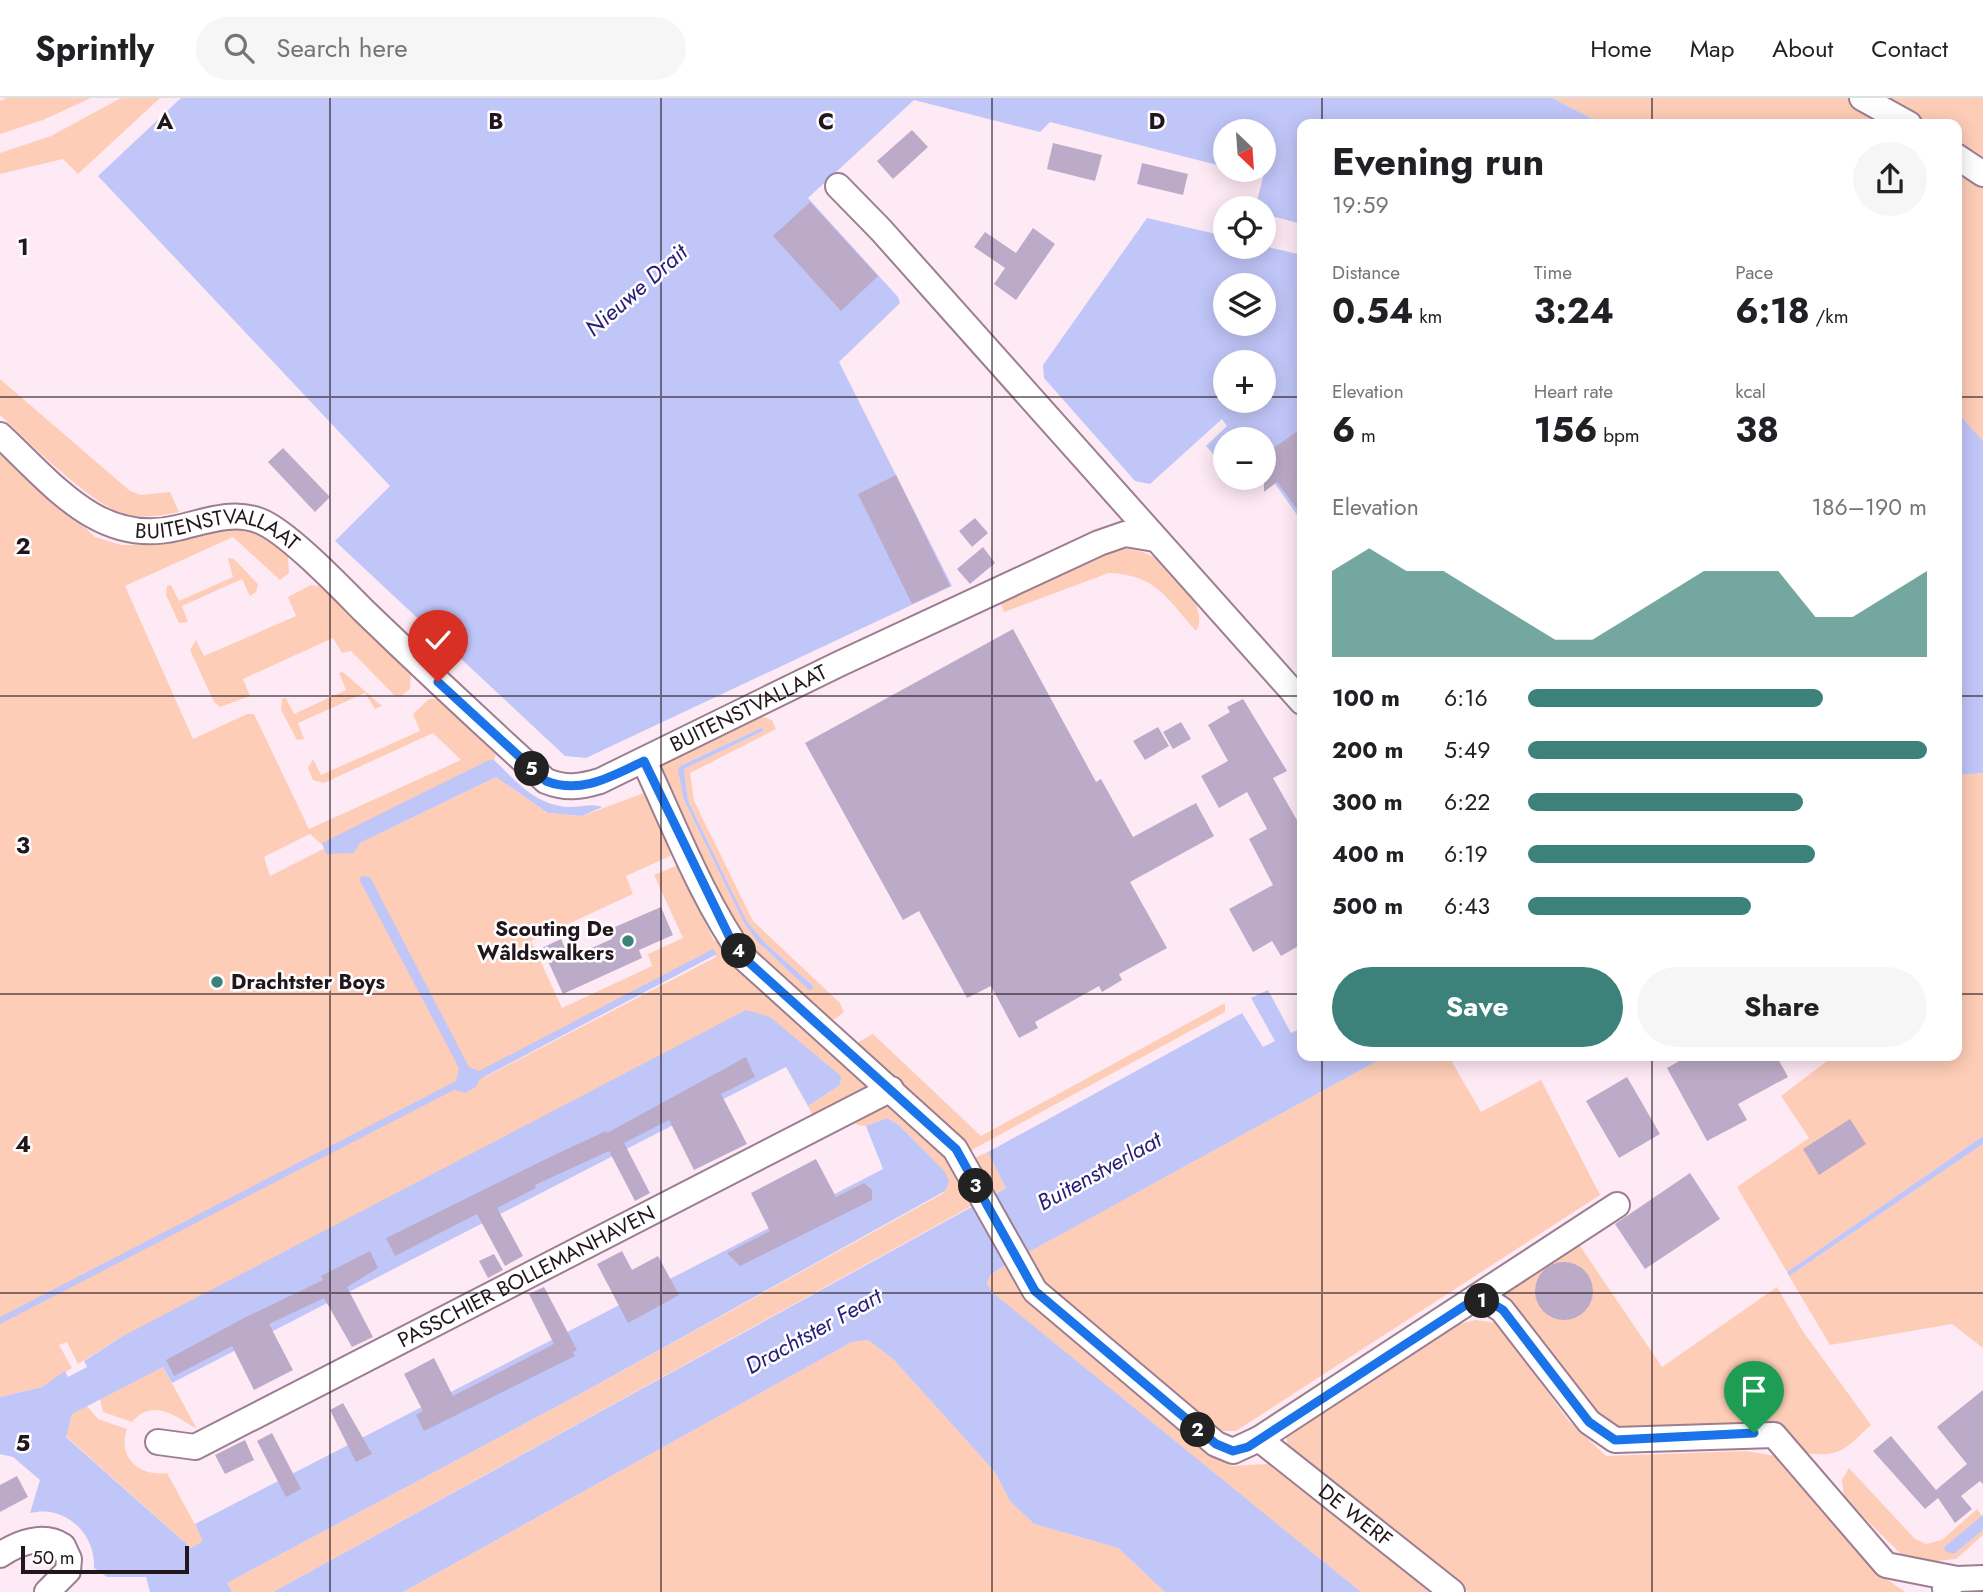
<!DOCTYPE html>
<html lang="en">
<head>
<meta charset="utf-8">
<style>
  body { margin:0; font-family:Jost,sans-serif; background:#f6f6f6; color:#202124; height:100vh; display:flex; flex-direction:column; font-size:26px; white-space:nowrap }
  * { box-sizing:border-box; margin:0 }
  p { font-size:23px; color:#757577 }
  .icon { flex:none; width:38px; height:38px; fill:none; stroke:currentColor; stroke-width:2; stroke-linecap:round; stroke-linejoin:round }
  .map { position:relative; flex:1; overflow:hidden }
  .details { position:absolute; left:1297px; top:21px; width:665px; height:942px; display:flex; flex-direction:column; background:#fff; border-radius:14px; box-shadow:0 4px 18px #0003 }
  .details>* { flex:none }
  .needle { width:46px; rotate:155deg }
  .buttons { position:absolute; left:1213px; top:21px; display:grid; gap:14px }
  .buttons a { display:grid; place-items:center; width:63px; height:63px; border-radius:50%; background:#fff; box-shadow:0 4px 18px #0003; font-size:35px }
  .scale { position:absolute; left:21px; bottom:18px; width:168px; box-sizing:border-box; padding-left:7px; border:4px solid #22161d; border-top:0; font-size:19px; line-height:24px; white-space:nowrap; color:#22161d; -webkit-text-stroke:5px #fefefe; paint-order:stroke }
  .pin { position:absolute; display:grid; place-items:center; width:60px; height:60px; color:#fff; margin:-72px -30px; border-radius:50% 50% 50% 0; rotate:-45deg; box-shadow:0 0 7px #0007 }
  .pin .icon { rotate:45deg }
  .km { position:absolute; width:35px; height:35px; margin:-18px; border-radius:50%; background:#222; color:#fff; font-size:19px; line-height:35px; text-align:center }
  .round { display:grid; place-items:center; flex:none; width:74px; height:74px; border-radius:37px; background:#f6f6f6 }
  .overview { display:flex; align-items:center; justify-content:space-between; height:119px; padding:0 35px }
  h1 { font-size:38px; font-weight:700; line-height:52px }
  .metrics { display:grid; grid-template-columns:repeat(3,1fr); gap:10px; height:119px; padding:7px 35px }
  .metrics div { display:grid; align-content:center }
  .metrics b { font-size:35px; font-weight:700 }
  .metrics small { font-size:19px; font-weight:400 }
  .metrics p { font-size:19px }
  .chart { height:196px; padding:14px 35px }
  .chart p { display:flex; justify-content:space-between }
  .chart svg { width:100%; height:126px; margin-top:7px; fill:#3c827a; opacity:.7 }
  .cta { display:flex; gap:14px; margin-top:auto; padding:14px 35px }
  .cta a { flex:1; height:80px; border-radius:42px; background:#3c827a; color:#fff; font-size:28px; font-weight:700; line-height:80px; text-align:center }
  .cta a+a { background:#f6f6f6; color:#202124 }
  ul { padding:0 35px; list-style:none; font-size:23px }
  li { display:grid; grid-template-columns:112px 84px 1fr; align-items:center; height:52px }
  li i { height:18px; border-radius:9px; background:#3c827a }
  header { display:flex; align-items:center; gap:42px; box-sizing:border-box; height:98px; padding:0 35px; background:#fff; border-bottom:2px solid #e0e0e0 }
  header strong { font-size:33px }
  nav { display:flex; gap:38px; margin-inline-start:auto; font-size:24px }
  .search { width:490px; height:63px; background:#f6f6f6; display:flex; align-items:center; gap:18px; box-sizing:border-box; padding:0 24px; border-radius:38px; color:#757577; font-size:26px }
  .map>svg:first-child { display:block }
  .green { fill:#fecdb7; fill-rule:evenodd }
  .water { fill:#c0c6f8; fill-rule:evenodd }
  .building { fill:#bcabc8 }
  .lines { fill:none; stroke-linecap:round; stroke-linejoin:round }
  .minor-casing { stroke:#9c7e90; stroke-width:28 }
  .minor { stroke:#fff; stroke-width:24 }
  .route-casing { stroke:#fff; stroke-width:14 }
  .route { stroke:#1a73e8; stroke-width:9 }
  .grid { fill:none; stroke:#22161d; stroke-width:2; stroke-opacity:0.55 }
  .poi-dot { fill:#3c827a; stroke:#fefefe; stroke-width:2.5 }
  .labels { text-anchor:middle; stroke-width:5; stroke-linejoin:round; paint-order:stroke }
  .street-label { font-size:21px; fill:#22161d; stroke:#fefefe }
  .poi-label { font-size:21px; font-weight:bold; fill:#22161d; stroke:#fefefe; text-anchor:end }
  .water-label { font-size:23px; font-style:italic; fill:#291d79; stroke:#fefefe }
  .grid-label { font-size:23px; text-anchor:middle; font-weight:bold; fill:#22161d; stroke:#fefefe; stroke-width:5; stroke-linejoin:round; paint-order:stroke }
</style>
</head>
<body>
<header>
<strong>Sprintly</strong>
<div class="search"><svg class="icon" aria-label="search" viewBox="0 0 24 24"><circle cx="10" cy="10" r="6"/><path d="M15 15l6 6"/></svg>Search here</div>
<nav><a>Home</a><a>Map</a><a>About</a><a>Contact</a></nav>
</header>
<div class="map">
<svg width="1983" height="1494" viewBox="0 0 1983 1494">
  <rect width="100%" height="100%" fill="#feeaf5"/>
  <!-- green -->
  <g class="green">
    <polygon points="7,0 91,0 43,22 0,36 0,3"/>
    <polygon points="121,0 160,0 78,76 63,61 0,76 0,55 51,38"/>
    <polygon points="1552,0 1983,0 1983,343 1957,314 1956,26 1603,26"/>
    <path d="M0 281 130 393 141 397 170 394 179 414C166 417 143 420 130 418 93 410 29 344 0 317Z"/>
    <path d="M0 352 95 439 121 447H159L218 432 244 430 264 437 288 458 289 475 280 482 233 439 125 488 193 641 247 616H254L309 731 461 662 433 635 324 685 313 682 308 670 313 661 321 677 420 633 413 616 429 601H444L497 652 494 662 322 747 310 736 264 759 270 778 353 736 360 745 496 679 548 715 582 718 649 693 674 753 670 758 626 778 633 796 531 843 562 910 652 868 648 856 683 840 654 777 678 767 714 843 722 840 868 987 867 994 815 1022 808 1008 840 987 770 919 123 1238 78 1266 67 1244 59 1247 72 1270 42 1289 0 1299ZM713 852 716 859 485 979 482 973Z"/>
    <path d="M1122 450C1132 451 1141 453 1150 457 1171 468 1211 509 1196 533 1166 500 1157 477 1109 475L1004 514 999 502 1111 451Z"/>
    <polygon points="228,460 234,461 258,486 256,494 250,498 242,481 182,508 188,524 179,525 166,497 167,488 171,487 179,503 233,479"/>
    <polygon points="311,487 323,489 407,567 411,576 410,591 401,598 394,597 351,553 342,555 333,540 243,581 250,598 220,609 214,604 190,552 196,542 204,558 296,518 288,499"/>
    <polygon points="343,574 382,608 375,611 365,595 298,625 304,641 297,642 281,612 282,601 286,600 294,616 346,592 339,575"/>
    <path d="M758 617 772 622 776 631 690 675 694 703 753 823 840 905 844 914 835 921 821 918 744 846 674 710 660 669ZM763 629V633L684 671 688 703 746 822 765 845 811 886 814 889 810 892 765 851 744 825 684 702 680 668Z"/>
    <polygon points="1983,675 1983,1038 1787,1174 1737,1089 1809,1040 1781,998 1835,957 1956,957 1957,677"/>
    <polygon points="1225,905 1225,914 968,1054 853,947 873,936 981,1038"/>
    <polygon points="1388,957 1448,957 1481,1014 1541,982 1600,1097 1236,1333 1215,1333 1045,1191 1023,1157"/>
    <polygon points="889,1004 933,1041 977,1105 273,1494 232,1494 227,1485 582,1295 942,1096 945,1093 944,1074 899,1027 887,1020 866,1028 857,1027 854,1021"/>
    <polygon points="1983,1046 1983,1250 1952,1226 1830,1247 1789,1178"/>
    <polygon points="988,1054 1006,1090 990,1098 970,1062"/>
    <path d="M1576 1142 1662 1269 1777 1189 1802 1232 1871 1327C1846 1350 1841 1360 1805 1355L1792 1340 1606 1329 1490 1197Z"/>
    <polygon points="1008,1165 1231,1368 1267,1366 1280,1371 1435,1494 1361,1494 992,1195 987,1186 990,1177"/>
    <polygon points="1476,1222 1497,1225 1568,1322 1606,1358 1747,1353 1775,1358 1874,1472 1905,1494 1468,1494 1289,1352 1286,1339 1454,1227"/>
    <polygon points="868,1242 893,1261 995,1374 1010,1403 1034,1426 1118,1450 1165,1494 403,1494 852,1244"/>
    <path d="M163 1269 197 1331C176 1319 153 1299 132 1324L103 1314 100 1301Z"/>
    <path d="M87 1308 98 1321 127 1331C117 1360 140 1379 167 1375L204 1443 191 1450 66 1338 72 1316Z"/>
    <polygon points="1849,1370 1915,1441 1926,1446 1942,1442 1977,1411 1982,1418 1944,1449 1954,1456 1983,1432 1983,1437 1956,1461 1918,1465 1905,1460 1844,1400 1842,1382"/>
  </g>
  <!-- water -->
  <g class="water">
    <polygon points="181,0 1552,0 1603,26 1302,26 1302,126 1264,116 1264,110 1255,110 1264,76 1239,72 1264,72 1264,33 1225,33 1225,69 1050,24 1040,34 914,2 808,100 898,199 900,205 839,264 952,488 586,660 565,658 335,443 390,388 98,78"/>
    <path d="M1147 120 1225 138V149L1264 148 1302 157V424L1264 370V341H1240L1237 338 1225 341V349L1215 358 1206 348 1227 328 1222 321 1150 386 1135 383 1044 280 1043 267ZM1225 187H1264V226H1225ZM1225 264H1264V303H1225Z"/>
    <polygon points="1957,314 1983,343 1983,675 1957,677"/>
    <polygon points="763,629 763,633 684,671 688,703 746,822 765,845 811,886 814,889 810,893 758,844 744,825 684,702 678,672 680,668"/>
    <path d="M489 662H494C516 683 536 708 569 709 580 709 593 705 602 709L582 718 548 715 496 679 360 745 354 755 326 756 322 745Z"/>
    <polygon points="361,778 370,779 469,969 479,973 713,851 717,856 480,981 476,989 465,995 454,992 0,1226 0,1219 456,983 459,970 360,783"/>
    <polygon points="1268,892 1291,935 1302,930 1302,957 1388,957 1005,1167 990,1177 987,1186 993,1195 1361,1494 1165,1494 1118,1450 1034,1426 1010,1403 995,1374 893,1261 868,1242 852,1244 403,1494 273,1494 1006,1090 988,1054 1242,915 1263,949 1275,943 1251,900"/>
    <path d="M746 912 770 919 841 978 840 987 808 1008 786 969 172 1285 163 1269 72 1316 66 1339 191 1450 203 1443 195 1426 883 1071 866 1028 887 1020 899 1027 945 1074 949 1083 945 1093 582 1295 227 1485 232 1494H150L146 1479H107L94 1470C96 1436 65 1406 30 1415L40 1382 13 1359 0 1356V1299L42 1289 65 1273 68 1279 87 1269 84 1263 123 1238Z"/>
    <polygon points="1983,1038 1983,1046 1789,1178 1787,1174"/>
    <polygon points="1983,1417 1983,1432 1954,1456 1945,1453 1944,1449"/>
  </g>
  <!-- building -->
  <g class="building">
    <polygon points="912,32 928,49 893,81 877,63"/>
    <polygon points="1053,45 1102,57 1095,83 1047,71"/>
    <polygon points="1142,65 1188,76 1183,97 1137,86"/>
    <polygon points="810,104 878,178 841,213 773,138"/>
    <polygon points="1033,130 1055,146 1016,202 994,186 1005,170 974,149 985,134 1016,155"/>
    <polygon points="1302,330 1302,418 1277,384 1264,394 1264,357"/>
    <polygon points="283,350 330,399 315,414 268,364"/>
    <polygon points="896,377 950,488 912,506 858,396"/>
    <polygon points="975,420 988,435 972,449 959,433"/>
    <polygon points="983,449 995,465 970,486 957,471"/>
    <polygon points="1013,531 1096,684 1101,681 1133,739 1196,705 1214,738 1130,784 1167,850 1119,876 1122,882 1102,894 1099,888 1035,924 1038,930 1019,940 991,888 967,900 919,813 903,822 805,645"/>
    <polygon points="1243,601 1287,673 1273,680 1302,731 1302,846 1281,858 1272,843 1253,854 1229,811 1273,787 1249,741 1267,731 1247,694 1219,710 1201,678 1228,663 1208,627 1230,614 1227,609"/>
    <polygon points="1181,624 1191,641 1173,651 1163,634"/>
    <polygon points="1158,629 1169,648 1145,662 1133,643"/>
    <polygon points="661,809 673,837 639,852 642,860 563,896 542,850 561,841 569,860 612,841 608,832"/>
    <polygon points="1690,957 1776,957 1788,979 1738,1006 1747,1022 1707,1043 1667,970"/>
    <polygon points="746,959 755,979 721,996 747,1046 694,1072 669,1022 624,1045 650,1095 635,1103 609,1053 535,1087 536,1090 497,1110 523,1158 505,1168 477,1116 395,1158 386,1140 548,1060 606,1033 607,1035"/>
    <polygon points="1627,979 1660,1036 1619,1060 1586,1003"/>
    <polygon points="1850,1021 1866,1046 1819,1077 1803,1051"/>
    <polygon points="816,1061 836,1099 864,1085 872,1092 872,1102 740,1168 727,1155 770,1133 751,1095"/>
    <polygon points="1690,1075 1720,1121 1645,1171 1615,1126"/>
    <polygon points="370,1153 378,1170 347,1189 373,1239 352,1249 324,1200 269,1226 293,1272 254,1292 232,1248 174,1278 166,1262 244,1220 323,1182 321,1178"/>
    <polygon points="622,1153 632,1172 658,1158 679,1197 628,1225 597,1166"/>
    <polygon points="494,1156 503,1172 488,1180 479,1163"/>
    <circle cx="1564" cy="1193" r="29"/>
    <polygon points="544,1189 577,1252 573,1254 575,1258 424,1333 416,1317 423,1313 404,1276 434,1260 453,1298 554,1246 529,1196"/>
    <polygon points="1983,1292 1983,1386 1980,1383 1961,1398 1972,1411 1955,1425 1938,1400 1925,1411 1873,1353 1891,1338 1936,1392 1967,1366 1937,1329"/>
    <polygon points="343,1305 372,1356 356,1364 330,1312"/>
    <polygon points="272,1335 301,1391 286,1399 257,1343"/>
    <polygon points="245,1342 254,1362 225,1376 215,1357"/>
    <polygon points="17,1378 28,1399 0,1414 0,1387"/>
  </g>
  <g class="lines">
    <!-- minor casing -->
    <g class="minor-casing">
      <g id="minor">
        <polyline points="1862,0 1909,26"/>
        <polyline points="1956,58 1983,76"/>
        <polyline points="838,88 881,132 1302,604"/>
        <path id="s1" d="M0 337C52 385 99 449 177 430 204 424 232 412 260 423 288 434 341 490 364 513 424 571 484 627 546 683 566 691 580 689 600 683L839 566 1099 445 1125 436 1155 441"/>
        <path id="s2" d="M644 663C675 729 702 801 744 860L955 1051 1035 1193 1216 1346 1233 1353 1259 1341 1452 1494"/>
        <polyline points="1475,1201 1490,1204 1502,1212 1589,1324 1615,1342 1774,1337 1886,1467 1957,1481"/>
        <polyline points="1259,1341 1617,1107"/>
        <path id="s3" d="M158 1344 195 1349 891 991"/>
        <path d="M0 1457C18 1445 43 1435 63 1448L69 1461 68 1473 47 1494"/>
        <polyline points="1945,1491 1957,1481 1983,1480"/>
      </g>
    </g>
    <!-- minor -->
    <use href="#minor" class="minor"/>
  </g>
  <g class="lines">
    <!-- route casing -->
    <g class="route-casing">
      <path id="route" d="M438 584 546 683C581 697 612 678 644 663L729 838 744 860 956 1051 1035 1193 1216 1346 1233 1353 1248 1349 1475 1201 1490 1204 1503 1212 1589 1324 1615 1342 1754 1335"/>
    </g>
    <!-- route -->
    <use href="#route" class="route"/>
  </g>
  <!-- grid -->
  <path class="grid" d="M330 0V1494M661 0V1494M992 0V1494M1322 0V26M1652 0V26M0 299H1225M1264 299H1302M1956 299H1983M0 598H1302M1956 598H1983M0 896H1302M1956 896H1983M1322 957V1494M1652 957V1494M0 1195H1983"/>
  <!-- markers -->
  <g class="poi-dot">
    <circle cx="628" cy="843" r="7"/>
    <circle cx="217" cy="884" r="7"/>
  </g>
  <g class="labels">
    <!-- street labels -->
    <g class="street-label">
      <text dy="7" stroke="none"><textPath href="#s1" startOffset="254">BUITENSTVALLAAT</textPath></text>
      <text dy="7" stroke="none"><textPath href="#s1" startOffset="903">BUITENSTVALLAAT</textPath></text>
      <text dy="7" stroke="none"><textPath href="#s3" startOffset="410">PASSCHIER BOLLEMANHAVEN</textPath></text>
      <text dy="7" stroke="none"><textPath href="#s2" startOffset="1076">DE WERF</textPath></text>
    </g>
    <!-- poi labels -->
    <g class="poi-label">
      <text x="614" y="838">Scouting De<tspan x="614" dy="24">Wâldswalkers</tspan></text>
      <text x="231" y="891" text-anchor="start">Drachtster Boys</text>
    </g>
    <!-- water labels -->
    <g class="water-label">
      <text transform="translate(636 192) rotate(-41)" y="8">Nieuwe Drait</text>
      <text transform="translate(1099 1073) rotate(-29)" y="8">Buitenstverlaat</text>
      <text transform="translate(813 1233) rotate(-29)" y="8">Drachtster Feart</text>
    </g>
  </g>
  <g class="grid-label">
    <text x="165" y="31">A</text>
    <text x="496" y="31">B</text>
    <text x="826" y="31">C</text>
    <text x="1157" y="31">D</text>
    <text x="23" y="157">1</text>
    <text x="23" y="456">2</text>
    <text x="23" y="755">3</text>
    <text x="23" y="1054">4</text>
    <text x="23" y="1353">5</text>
  </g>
</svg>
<div class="buttons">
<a><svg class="needle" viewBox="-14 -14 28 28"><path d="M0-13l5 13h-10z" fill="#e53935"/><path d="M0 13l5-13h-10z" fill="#757577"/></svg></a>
<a><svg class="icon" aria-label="locate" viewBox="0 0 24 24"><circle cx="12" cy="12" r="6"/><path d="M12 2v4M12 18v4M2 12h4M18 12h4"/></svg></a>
<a><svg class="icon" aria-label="layers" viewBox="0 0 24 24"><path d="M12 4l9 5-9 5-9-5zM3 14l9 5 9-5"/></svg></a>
<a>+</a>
<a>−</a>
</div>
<div class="scale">50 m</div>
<div class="pin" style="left:1754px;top:1335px;background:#1e9e55"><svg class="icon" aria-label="arrive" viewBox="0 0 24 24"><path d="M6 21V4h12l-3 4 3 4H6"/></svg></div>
<div class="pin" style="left:438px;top:584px;background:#d93025"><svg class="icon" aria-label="check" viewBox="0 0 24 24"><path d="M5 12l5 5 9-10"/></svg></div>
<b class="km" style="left:1482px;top:1203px">1</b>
<b class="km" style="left:1198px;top:1332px">2</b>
<b class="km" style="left:976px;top:1088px">3</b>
<b class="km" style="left:739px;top:853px">4</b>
<b class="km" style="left:532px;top:671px">5</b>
<section class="details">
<div class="overview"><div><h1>Evening run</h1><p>19:59</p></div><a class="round"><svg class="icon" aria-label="share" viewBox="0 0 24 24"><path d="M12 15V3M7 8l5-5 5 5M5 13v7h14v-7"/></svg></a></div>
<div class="metrics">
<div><p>Distance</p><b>0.54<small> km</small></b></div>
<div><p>Time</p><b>3:24</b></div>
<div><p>Pace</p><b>6:18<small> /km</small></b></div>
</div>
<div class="metrics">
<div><p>Elevation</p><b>6<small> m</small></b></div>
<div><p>Heart rate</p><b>156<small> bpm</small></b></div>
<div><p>kcal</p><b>38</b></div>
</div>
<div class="chart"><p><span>Elevation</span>186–190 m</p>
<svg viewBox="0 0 160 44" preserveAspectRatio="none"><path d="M0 44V14L10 6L20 14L30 14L40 22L50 30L60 38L70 38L80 30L90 22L100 14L110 14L120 14L130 30L140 30L150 22L160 14V44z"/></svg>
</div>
<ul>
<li><b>100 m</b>6:16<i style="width:74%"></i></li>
<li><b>200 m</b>5:49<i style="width:100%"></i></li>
<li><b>300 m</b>6:22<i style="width:69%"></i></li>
<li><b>400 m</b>6:19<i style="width:72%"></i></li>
<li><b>500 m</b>6:43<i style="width:56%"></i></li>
</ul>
<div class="cta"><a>Save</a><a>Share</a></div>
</section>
</div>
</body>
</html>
